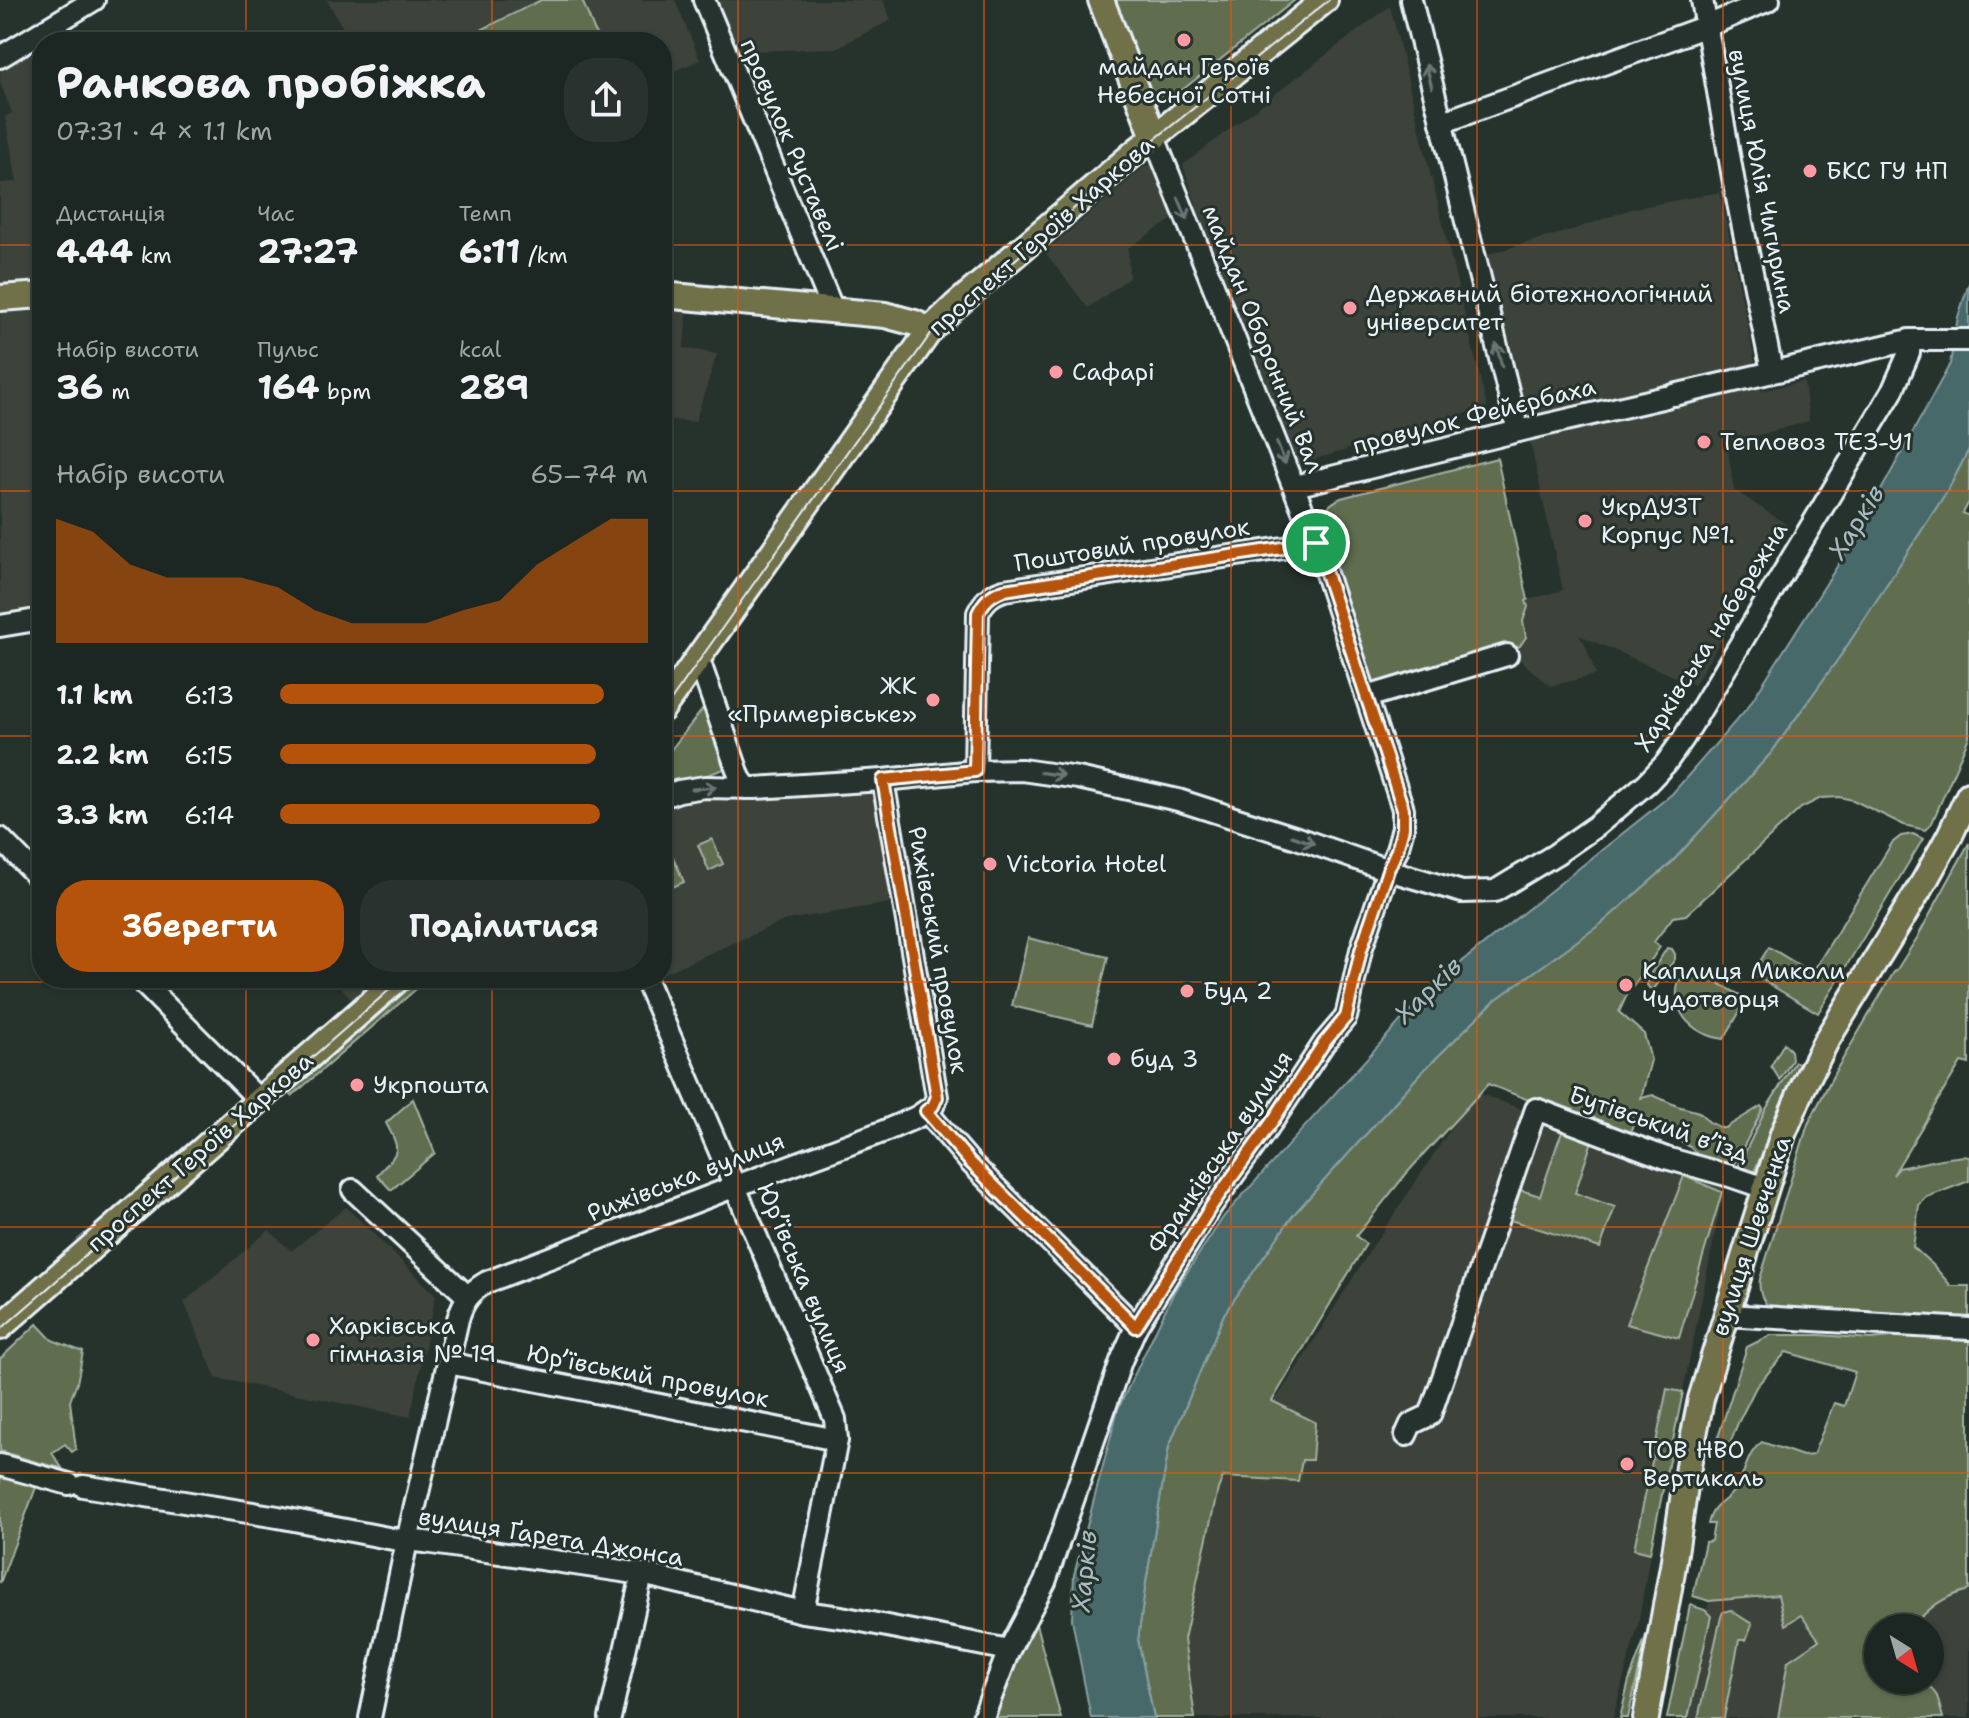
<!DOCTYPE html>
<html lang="uk">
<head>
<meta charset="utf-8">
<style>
  body { margin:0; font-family:"Shantell Sans",sans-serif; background:#29322f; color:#f1f3f6; height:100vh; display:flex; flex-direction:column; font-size:30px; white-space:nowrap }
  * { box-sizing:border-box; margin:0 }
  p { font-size:26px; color:#a0a5a5 }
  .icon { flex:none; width:44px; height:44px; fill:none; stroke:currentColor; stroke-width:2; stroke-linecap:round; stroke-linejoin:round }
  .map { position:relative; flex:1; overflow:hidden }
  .drawer { position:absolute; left:32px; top:32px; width:640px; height:956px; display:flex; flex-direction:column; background:#1c2622; border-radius:32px; box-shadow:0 2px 6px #0004,0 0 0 2px #3a4340 }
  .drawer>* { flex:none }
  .needle { width:52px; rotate:143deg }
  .fabs { position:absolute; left:1864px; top:1614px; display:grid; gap:16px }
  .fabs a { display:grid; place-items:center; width:80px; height:80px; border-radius:50%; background:#1c2622; box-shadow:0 2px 6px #0004,0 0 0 2px #3a4340; font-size:40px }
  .pin { position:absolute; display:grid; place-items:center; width:68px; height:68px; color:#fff; margin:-34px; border:4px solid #fff; border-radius:50%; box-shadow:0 2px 8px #0007 }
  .round { display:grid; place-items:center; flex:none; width:84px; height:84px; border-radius:32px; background:#29322f }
  .head { display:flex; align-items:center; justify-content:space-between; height:136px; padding:0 24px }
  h1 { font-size:44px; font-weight:700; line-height:60px }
  .metrics { display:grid; grid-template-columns:repeat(3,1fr); gap:12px; height:136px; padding:8px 24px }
  .metrics div { display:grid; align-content:center }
  .metrics b { font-size:34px; font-weight:700 }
  .metrics small { font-size:22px; font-weight:400 }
  .metrics p { font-size:22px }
  .chart { height:224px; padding:16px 24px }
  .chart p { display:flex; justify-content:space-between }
  .chart svg { width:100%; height:144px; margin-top:8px; fill:#b45309; opacity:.7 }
  .cta { display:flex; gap:16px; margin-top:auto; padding:16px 24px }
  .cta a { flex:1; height:92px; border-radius:32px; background:#b45309; color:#fff; font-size:32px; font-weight:700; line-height:92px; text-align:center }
  .cta a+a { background:#29322f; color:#f1f3f6 }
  ul { padding:0 24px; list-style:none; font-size:26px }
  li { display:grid; grid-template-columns:128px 96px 1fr; align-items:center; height:60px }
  li i { height:20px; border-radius:10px; background:#b45309 }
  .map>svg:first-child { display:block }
  .built { fill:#3c433a }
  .green { fill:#606e50; stroke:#a4b0a4; stroke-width:2 }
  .water { fill:#46696b; stroke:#879fa3; stroke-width:2 }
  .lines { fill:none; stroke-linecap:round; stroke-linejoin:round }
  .minor-casing { stroke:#e8f1f8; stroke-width:26 }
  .major-casing { stroke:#e8f1f8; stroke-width:30 }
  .minor { stroke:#26332d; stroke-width:20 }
  .major { stroke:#70704a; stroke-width:24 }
  .tram { stroke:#e8f1f8; stroke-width:2 }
  .oneway { stroke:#6a7674 }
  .route-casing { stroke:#fff; stroke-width:16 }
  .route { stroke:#b45309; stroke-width:10 }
  .grid { fill:none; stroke:#e8590c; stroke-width:2; stroke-opacity:0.55 }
  .poi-dot { fill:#ff9aa2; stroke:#26332d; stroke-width:3 }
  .labels { text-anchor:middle; stroke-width:6; stroke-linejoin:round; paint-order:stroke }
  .poi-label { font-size:24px; fill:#e8f1f8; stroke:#26332d; text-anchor:start }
  .street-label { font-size:24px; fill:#e8f1f8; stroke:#26332d }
  .water-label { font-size:26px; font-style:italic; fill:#a7bbc0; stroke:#26332d }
</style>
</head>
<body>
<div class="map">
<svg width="1969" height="1718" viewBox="0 0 1969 1718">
  <rect width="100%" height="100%" fill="#26332d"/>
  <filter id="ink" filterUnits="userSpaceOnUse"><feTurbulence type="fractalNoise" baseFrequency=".0125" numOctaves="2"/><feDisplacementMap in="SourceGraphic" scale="16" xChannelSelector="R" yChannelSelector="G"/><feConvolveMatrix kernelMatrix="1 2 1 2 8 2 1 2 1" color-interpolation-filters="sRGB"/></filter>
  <g filter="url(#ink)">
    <!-- built -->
    <g class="built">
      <polygon points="327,0 675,0 700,60 662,76 662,42 351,42"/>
      <polygon points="711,0 883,0 891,20 836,48 752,51 736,58"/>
      <polygon points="1390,6 1487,407 1299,464 1198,210 1183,165"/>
      <polygon points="48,37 50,42 42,42 42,287 0,289 0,183 17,182 5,117 12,113 0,82 0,65"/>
      <polygon points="1152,163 1157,165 1179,215 1128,248 1129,278 1088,308 1045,252 1144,167"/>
      <polygon points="1720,192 1761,391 1804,381 1809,421 1727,444 1734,490 1789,526 1694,685 1579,635 1585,644 1596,675 1550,686 1520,660 1493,649 1482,631 1479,613 1563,590 1488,254 1575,229 1631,209"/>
      <polygon points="662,300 687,303 684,348 717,354 695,422 662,419"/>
      <polygon points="42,304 42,614 0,621 0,307"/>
      <polygon points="873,787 897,902 786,920 662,974 662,805 682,799 716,796"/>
      <polygon points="333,978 377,978 352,1000"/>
      <polygon points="1475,1092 1725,1184 1650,1554 1638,1625 1613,1718 1195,1718 1184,1639 1218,1489 1223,1477 1293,1374 1371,1249"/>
      <polygon points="346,1207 436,1295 410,1417 216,1378 184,1302 269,1230 291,1251"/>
      <polygon points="1969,1473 1969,1718 1681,1718 1709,1601 1813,1590 1878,1628 1878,1680 1930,1680 1930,1628 1893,1628"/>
    </g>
    <!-- green -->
    <g class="green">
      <polygon points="541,0 582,0 599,42 474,42 471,35"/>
      <path d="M1108 0H1295L1176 95C1166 102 1157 100 1148 95Z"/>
      <polygon points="1969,449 1969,502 1963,513 1969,516 1969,737 1932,823 1925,830 1904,825 1853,800 1839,797 1821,798 1801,808 1686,915 1673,917 1654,942 1660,947 1626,997 1619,1012 1644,1034 1651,1060 1641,1098 1653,1095 1677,1106 1699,1112 1709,1122 1721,1128 1725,1128 1761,1106 1763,1109 1732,1169 1696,1163 1696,1153 1690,1147 1677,1139 1669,1129 1660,1123 1648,1124 1636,1114 1629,1139 1488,1084 1406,1174 1356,1236 1366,1244 1272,1401 1315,1422 1312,1460 1302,1460 1298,1481 1223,1477 1218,1489 1184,1639 1195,1718 1154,1718 1138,1640 1145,1588 1169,1446 1224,1314 1293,1215 1421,1073 1495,1000 1602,923 1671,863 1771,753 1843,652 1949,488"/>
      <path d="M1497 458 1528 600 1526 601 1528 607 1523 621 1526 637 1520 646 1511 650 1374 686 1348 604 1344 602 1338 591 1342 587 1337 572 1331 570 1316 531 1324 530C1321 512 1325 506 1341 498Z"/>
      <polygon points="706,705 730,767 690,781 662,787 662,761"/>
      <polygon points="1913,834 1923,839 1818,1013 1752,974 1769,947 1812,973 1892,843 1901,836"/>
      <polygon points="712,839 723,864 709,871 698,845"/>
      <path d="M1969 843V1064L1961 1062 1893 1175 1899 1168 1941 1159 1964 1156 1969 1157V1181L1927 1197 1919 1205 1913 1247 1933 1265 1951 1286H1969V1320L1772 1310C1762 1301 1758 1292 1760 1279L1808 1124 1835 1072 1894 972 1896 971 1917 938Z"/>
      <polygon points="673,857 684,882 670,888 662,870 662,862"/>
      <polygon points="1028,938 1108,957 1092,1025 1012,1006"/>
      <polygon points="1667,948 1672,949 1675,954 1675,959 1654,989 1650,989 1647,985 1649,976"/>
      <path d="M1693 969 1747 999 1724 1039C1712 1038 1698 1032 1689 1023 1674 1009 1670 977 1693 969Z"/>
      <polygon points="421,978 429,978 292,1096 289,1093"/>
      <polygon points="1784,1043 1791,1051 1792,1060 1780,1080 1771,1066"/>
      <polygon points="1795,1062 1799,1063 1801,1066 1754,1172 1750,1175 1737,1169 1766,1109"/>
      <path d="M413 1099 435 1153 391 1190 377 1175C399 1151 402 1153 386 1123Z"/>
      <polygon points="1565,1125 1593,1138 1575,1193 1615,1207 1600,1248 1507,1219 1517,1189 1540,1196 1558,1142"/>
      <polygon points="1684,1176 1722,1192 1679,1338 1626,1324"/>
      <polygon points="37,1324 52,1340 83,1352 77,1383 70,1401 76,1449 72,1452 65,1444 52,1453 62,1468 36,1462 0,1451 0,1359"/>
      <path d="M1923 1326 1969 1329V1590C1941 1597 1930 1608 1910 1628H1878V1680H1925L1937 1696 1943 1718H1778L1788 1661 1819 1640 1801 1615 1785 1625 1778 1595 1709 1601 1693 1596 1705 1542 1711 1541 1714 1524H1708C1713 1502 1724 1505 1736 1488 1746 1473 1746 1453 1762 1442L1803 1456 1813 1455 1834 1403 1844 1406 1855 1372 1786 1352 1756 1387 1738 1423 1727 1451 1721 1455 1713 1453 1747 1347 1771 1335H1820L1871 1339 1901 1336Z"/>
      <polygon points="1667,1389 1683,1392 1650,1553 1634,1549"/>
      <polygon points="0,1469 38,1482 0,1583"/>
      <polygon points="1690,1605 1705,1610 1711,1616 1688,1718 1667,1718"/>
      <polygon points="1730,1610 1752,1624 1746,1640 1739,1640 1724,1718 1698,1718 1721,1617 1723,1612"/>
      <polygon points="1033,1613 1061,1718 991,1718"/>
      <polygon points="1648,1630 1628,1718 1620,1718 1629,1681"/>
    </g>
    <!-- water -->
    <polygon class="water" points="1969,283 1969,449 1949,488 1843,652 1771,753 1671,863 1602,923 1495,1000 1421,1073 1293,1215 1224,1314 1169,1446 1145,1588 1138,1640 1154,1718 1091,1718 1072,1619 1074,1575 1118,1409 1174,1292 1224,1216 1434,984 1672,794 1748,707 1855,538 1950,364 1958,317"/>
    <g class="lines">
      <!-- minor casing -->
      <g class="minor-casing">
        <g id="minor">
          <polyline points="704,0 833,310"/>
          <polyline points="1411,0 1518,431"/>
          <polyline points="1702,0 1734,183 1772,371"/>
          <polyline points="0,57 94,0"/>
          <polyline points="1441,123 1707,26 1769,0"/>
          <polyline points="1674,395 1910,340 1969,340"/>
          <polyline points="1295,486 1527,429 1666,397"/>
          <polyline points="0,626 42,619"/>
          <polyline points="699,660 740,778 747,788"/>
          <polyline points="1367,697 1507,655"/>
          <path d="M975 771 978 613C984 601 991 594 1004 590L1316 543"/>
          <polyline points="662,797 679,791 705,787 755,788 883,780 975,771 1022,770 1078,778 1178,800 1297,838 1388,870 1462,892 1495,891 1556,854 1596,826 1647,783 1666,763 1683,739 1892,392 1909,353 1910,340"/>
          <polyline points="0,838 42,881"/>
          <polyline points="138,978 259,1100"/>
          <polyline points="645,978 835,1419 837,1440 803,1612"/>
          <polyline points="926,1111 970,1162 1136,1327"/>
          <polyline points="353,1190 467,1296"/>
          <polyline points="1726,1315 1969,1329"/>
          <polyline points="448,1363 837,1440"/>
          <polyline points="1406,1435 1411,1424 1430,1415 1536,1109 1666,1158 1730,1176 1765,1188"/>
          <polyline points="0,1465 69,1484"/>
          <polyline points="83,1486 278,1517 393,1539 425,1542 642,1574 803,1612 841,1617 1009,1650"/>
          <path d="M370 1718 407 1541 458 1319C463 1301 471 1291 487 1282L736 1186 882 1132 917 1117 933 1106 937 1097 883 780"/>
          <polyline points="610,1718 642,1574"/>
          <polyline points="983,1718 1009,1650 1045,1582 1121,1361 1136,1327 1212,1205 1274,1119 1324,1043 1346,1017 1361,950 1388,870 1397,850 1403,828 1403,809 1316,543 1154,137"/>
        </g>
      </g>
      <!-- major casing -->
      <g class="major-casing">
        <g id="major">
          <polyline points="1101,0 1154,137"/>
          <polyline points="662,295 885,315 915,323 930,330"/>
          <polyline points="0,298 42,295"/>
          <polyline points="662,709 930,330 955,306 1139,149 1325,0"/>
          <polyline points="0,1327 399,978"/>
          <polyline points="1646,1718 1673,1566 1689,1460 1701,1399 1751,1235 1783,1134 1803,1087 1826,1041 1925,880 1950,835 1969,795"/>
        </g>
      </g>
      <!-- minor -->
      <use href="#minor" class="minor"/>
      <!-- major -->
      <use href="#major" class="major"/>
      <!-- tram -->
      <g class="tram">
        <polyline points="662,713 932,332 1140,151 1329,0"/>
        <polyline points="0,1330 403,978"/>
      </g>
    </g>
    <!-- one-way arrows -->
    <defs><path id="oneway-shaft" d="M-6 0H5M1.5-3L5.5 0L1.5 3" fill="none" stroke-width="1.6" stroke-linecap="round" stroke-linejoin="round" transform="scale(2)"/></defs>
    <g class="oneway">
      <use href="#oneway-shaft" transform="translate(1429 76) rotate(-104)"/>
      <use href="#oneway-shaft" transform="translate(1183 209) rotate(68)"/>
      <use href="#oneway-shaft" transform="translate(1499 355) rotate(-104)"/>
      <use href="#oneway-shaft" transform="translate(1281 453) rotate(68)"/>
      <use href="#oneway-shaft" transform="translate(1052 774) rotate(8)"/>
      <use href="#oneway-shaft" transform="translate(704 788) rotate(-5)"/>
      <use href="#oneway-shaft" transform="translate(1303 840) rotate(19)"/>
    </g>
  </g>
  <g class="lines" filter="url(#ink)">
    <!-- route casing -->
    <g class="route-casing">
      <path id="route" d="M1316 543 1403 809V828L1397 850 1388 870 1361 950 1346 1017 1324 1043 1274 1119 1212 1205 1136 1327 970 1162 926 1111 933 1106 937 1097 883 780 975 771 978 613C984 601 991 594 1004 590Z"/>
    </g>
    <!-- route -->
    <use href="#route" class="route"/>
  </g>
  <!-- grid -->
  <path class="grid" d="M246 0V42M492 0V42M738 0V1718M984 0V1718M1231 0V1718M1477 0V1718M1723 0V1718M0 245H42M662 245H1969M0 491H42M662 491H1969M0 736H42M662 736H1969M246 978V1718M492 978V1718M0 982H1969M0 1227H1969M0 1473H1969"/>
  <!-- markers -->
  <g class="poi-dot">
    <circle cx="1184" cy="40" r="8"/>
    <circle cx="1810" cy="171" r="8"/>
    <circle cx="1350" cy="308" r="8"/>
    <circle cx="1056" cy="372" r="8"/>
    <circle cx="1704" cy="442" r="8"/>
    <circle cx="1585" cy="521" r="8"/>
    <circle cx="933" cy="700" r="8"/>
    <circle cx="990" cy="864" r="8"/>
    <circle cx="1626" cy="985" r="8"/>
    <circle cx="1187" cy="991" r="8"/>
    <circle cx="1114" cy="1059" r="8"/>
    <circle cx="357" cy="1085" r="8"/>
    <circle cx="313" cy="1340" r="8"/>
    <circle cx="1627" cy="1464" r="8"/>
  </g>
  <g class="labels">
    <!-- poi labels -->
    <g class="poi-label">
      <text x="1184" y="75" text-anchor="middle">майдан Героїв<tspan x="1184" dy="28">Небесної Сотні</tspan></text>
      <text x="1826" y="179">БКС ГУ НП</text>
      <text x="1366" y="302">Державний біотехнологічний<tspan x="1366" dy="28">університет</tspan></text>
      <text x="1072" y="380">Сафарі</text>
      <text x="1720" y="450">Тепловоз ТЕ3-У1</text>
      <text x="1601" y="515">УкрДУЗТ<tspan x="1601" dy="28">Корпус №1.</tspan></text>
      <text x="917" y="694" text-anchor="end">ЖК<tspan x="917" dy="28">«Примерівське»</tspan></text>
      <text x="1006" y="872">Victoria Hotel</text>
      <text x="1642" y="979">Каплиця Миколи<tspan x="1642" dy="28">Чудотворця</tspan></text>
      <text x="1203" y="999">Буд 2</text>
      <text x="1130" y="1067">буд 3</text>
      <text x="373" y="1093">Укрпошта</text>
      <text x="329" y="1334">Харківська<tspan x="329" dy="28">гімназія № 19</tspan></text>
      <text x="1643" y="1458">ТОВ НВО<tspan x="1643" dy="28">Вертикаль</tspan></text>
    </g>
    <!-- street labels -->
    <g class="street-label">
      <text transform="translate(792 145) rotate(67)" y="8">провулок Руставелі</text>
      <text transform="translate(1762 181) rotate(79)" y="8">вулиця Юлія Чигирина</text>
      <text transform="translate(1041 236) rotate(-41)" y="8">проспект Героїв Харкова</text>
      <text transform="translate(1263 339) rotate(68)" y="8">майдан Оборонний Вал</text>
      <text transform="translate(1474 416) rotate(-14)" y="8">провулок Фейєрбаха</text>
      <text transform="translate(1132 545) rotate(-9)" y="8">Поштовий провулок</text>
      <text transform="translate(1711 637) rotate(-58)" y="8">Харківська набережна</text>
      <text transform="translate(938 950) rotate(80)" y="8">Рижівський провулок</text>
      <text transform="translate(1659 1124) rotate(19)" y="8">Бутівський в’їзд</text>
      <text transform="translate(200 1152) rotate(-41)" y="8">проспект Героїв Харкова</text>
      <text transform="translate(1220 1152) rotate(-56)" y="8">Франківська вулиця</text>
      <text transform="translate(686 1177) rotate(-21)" y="8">Рижівська вулиця</text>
      <text transform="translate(1751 1236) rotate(-72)" y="8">вулиця Шевченка</text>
      <text transform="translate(804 1278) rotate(67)" y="8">Юр’ївська вулиця</text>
      <text transform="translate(648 1376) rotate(11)" y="8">Юр’ївський провулок</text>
      <text transform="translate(551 1537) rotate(9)" y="8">вулиця Ґарета Джонса</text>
    </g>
    <!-- water labels -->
    <g class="water-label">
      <text transform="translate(1856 522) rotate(-58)" y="9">Харків</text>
      <text transform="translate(1428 990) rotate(-44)" y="9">Харків</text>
      <text transform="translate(1084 1571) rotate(-85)" y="9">Харків</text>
    </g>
  </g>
</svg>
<div class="fabs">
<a><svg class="needle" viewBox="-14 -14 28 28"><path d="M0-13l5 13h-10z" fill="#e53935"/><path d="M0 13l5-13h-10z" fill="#a0a5a5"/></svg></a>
</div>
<div class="pin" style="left:1316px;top:543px;background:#1e9e55"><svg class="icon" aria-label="arrive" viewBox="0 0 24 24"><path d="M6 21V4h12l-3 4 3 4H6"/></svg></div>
<section class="drawer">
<div class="head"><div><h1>Ранкова пробіжка</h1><p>07:31 · 4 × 1.1 km</p></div><a class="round"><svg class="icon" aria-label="share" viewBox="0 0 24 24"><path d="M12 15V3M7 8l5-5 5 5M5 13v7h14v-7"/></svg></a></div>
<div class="metrics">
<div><p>Дистанція</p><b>4.44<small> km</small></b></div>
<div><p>Час</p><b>27:27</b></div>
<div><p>Темп</p><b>6:11<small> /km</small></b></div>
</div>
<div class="metrics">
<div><p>Набір висоти</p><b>36<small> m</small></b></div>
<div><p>Пульс</p><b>164<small> bpm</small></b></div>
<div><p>kcal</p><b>289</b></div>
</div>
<div class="chart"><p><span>Набір висоти</span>65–74 m</p>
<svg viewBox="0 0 160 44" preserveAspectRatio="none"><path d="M0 44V6L10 10L20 20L30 24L40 24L50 24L60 27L70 34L80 38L90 38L100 38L110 34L120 31L130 20L140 13L150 6L160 6V44z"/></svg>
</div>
<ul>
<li><b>1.1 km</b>6:13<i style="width:88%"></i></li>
<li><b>2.2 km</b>6:15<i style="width:86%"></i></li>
<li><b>3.3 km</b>6:14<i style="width:87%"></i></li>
</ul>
<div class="cta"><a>Зберегти</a><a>Поділитися</a></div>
</section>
</div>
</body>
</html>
